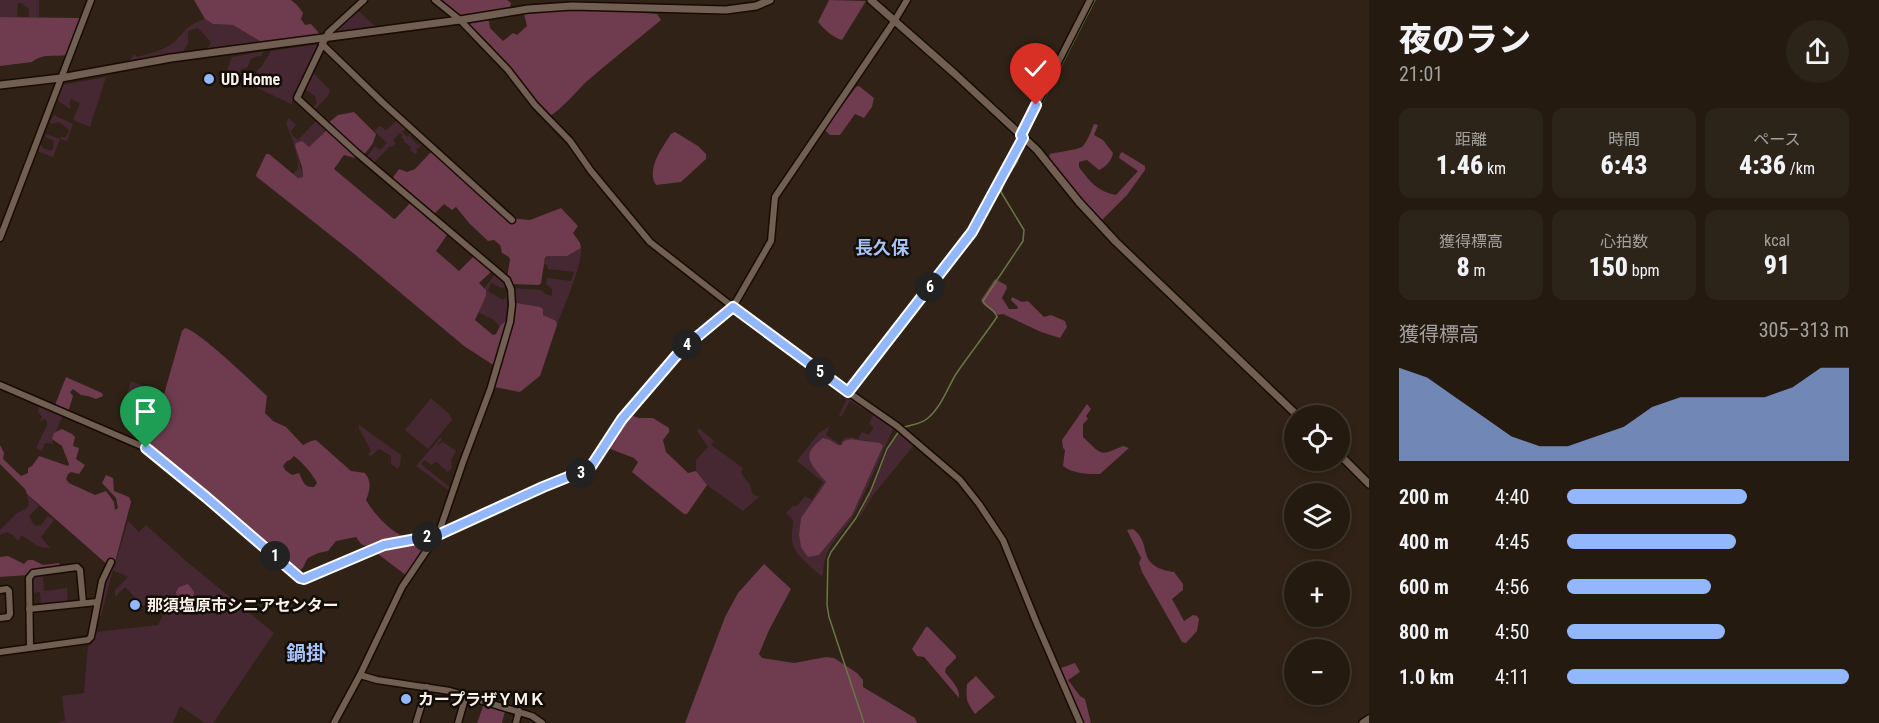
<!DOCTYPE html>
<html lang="ja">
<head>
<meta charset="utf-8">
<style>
  body { margin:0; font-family:"Roboto Condensed","Noto Sans JP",sans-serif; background:#2c2319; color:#f1f3f6; height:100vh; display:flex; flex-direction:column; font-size:22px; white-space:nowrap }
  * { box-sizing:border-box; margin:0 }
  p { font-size:20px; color:#a3a19f }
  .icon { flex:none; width:33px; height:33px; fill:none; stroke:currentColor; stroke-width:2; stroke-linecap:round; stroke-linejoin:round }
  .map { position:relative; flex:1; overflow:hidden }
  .panel { display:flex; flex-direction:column; background:#241a10; width:510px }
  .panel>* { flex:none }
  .buttons { position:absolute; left:1284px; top:405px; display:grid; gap:12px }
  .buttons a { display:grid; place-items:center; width:66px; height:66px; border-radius:50%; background:#241a10; box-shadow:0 3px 9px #0003,0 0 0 2px #413830; font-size:30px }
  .pin { position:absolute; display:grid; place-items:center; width:51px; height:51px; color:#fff; margin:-62px -26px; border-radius:50% 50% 50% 0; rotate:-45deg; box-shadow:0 0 6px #0007 }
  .pin .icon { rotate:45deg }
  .km { position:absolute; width:30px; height:30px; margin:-15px; border-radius:50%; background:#222; color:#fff; font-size:16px; line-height:30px; text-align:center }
  .round { display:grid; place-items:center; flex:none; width:63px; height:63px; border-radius:32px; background:#2c2319 }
  .head { display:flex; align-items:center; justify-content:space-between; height:102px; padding:0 30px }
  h1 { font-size:33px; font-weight:800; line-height:45px }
  .stats { display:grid; grid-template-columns:repeat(3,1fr); gap:9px; height:102px; padding:6px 30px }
  .stats div { display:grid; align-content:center; border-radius:12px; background:#2c2319; text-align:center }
  .stats b { font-size:26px; font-weight:800 }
  .stats small { font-size:16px; font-weight:400 }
  .stats p { font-size:16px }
  .chart { height:168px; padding:12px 30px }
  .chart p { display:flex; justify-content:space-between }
  .chart svg { width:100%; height:108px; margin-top:6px; fill:#92b7fd; opacity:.7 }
  ul { padding:0 30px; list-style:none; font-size:20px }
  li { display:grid; grid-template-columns:96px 72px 1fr; align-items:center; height:45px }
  li i { height:15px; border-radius:8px; background:#92b7fd }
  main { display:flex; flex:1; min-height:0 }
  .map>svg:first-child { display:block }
  .green { fill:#462833; fill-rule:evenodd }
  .forest { fill:#6e3b4f; fill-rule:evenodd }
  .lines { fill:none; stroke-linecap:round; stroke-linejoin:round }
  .stream { stroke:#687744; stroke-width:1.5 }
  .minor-casing { stroke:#180b02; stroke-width:9 }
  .tertiary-casing { stroke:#180b02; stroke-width:10 }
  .minor { stroke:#705f52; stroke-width:6 }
  .tertiary { stroke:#705f52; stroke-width:7 }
  .route-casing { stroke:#fff; stroke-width:12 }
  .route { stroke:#92b7fd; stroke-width:8 }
  .poi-dot { fill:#92b7fd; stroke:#130d08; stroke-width:2 }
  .labels { text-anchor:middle; stroke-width:5; stroke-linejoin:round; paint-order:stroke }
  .poi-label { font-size:16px; font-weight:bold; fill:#fcf2ea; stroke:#130d08; text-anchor:start }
  .neighbourhood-label { font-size:18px; font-weight:bold; fill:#a7c3f7; stroke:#130d08 }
  .quarter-label { font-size:20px; font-weight:bold; fill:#a7c3f7; stroke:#130d08 }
</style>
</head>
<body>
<main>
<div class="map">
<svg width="1369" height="723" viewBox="0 0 1369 723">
  <rect width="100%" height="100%" fill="#302216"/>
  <!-- green -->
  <g class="green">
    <polygon points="0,0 39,0 39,17 29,17 29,9 21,3 18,3 17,17 0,17"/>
    <polygon points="356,9 376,27 334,32 332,30"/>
    <path d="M205 19 213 24 233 25 263 43 206 50 211 43 210 41 198 28 188 31V43L183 52 129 62 134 54 137 57C149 54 165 50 174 42 188 29 185 26 205 19Z"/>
    <path d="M318 44 319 46 291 104 226 73 232 57 264 51 261 56C252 57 250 58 248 67L240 70 242 79 256 76 257 70 262 66 271 51Z"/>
    <polygon points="311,71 330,90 328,96 313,111 312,108 317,103 315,96 303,88"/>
    <polygon points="106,77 90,127 73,120 80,103 71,99 69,104 71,106 70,109 57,100 62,85"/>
    <polygon points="54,115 73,124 67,141 60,139 53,157 37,151 40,143 43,148 51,151 53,149 54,141 45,137 46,134 60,139 61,137 66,137 69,130 59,122 51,124 50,121"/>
    <polygon points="289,118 296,125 291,131 292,135 298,140 317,120 328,129 309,147 295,146 303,177 298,178 293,174 298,169 298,161 293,141 286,123"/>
    <polygon points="399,119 407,127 402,132 407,137 412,132 410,137 418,145 423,143 416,150 418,152 415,154 410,150 411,147 404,142 404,139 401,137 402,135 400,133 393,140 396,143 392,147 390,146 373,164 366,158 375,146 380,150 387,143 374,131 380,126 386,130"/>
    <path d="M581 248C583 264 563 308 557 325 548 314 527 309 514 304L513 288 541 290 544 292 545 294 552 296V289L546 284 547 278 571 281 574 272 548 269 547 265 544 264 547 256H567Z"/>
    <polygon points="495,274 497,274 506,282 508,286 502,288 491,283 488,291 503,300 506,297 506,292 510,292 509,318 500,327 494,320 478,312 486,296 484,289"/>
    <polygon points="131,381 162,393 154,418 123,406"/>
    <path d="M849 395 894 427C881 455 870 483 856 511 842 538 824 541 823 575L821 576C812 567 794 555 792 541 791 535 793 527 793 520L786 513 793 506H797L805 496 812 500 823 482 797 461 819 433 830 426 826 435 840 444 844 438 851 437 858 439 862 432 869 435 874 427 869 424 873 415 850 401 841 417 839 415ZM851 439 870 441 852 515 819 555 799 534 801 519 826 482 817 471 830 440 838 445Z"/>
    <polygon points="431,398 450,415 452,420 428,449 405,430"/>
    <path d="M40 404 63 415C59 425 54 434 52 444L45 443 42 451 36 448 47 425V421L44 419 39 422 42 417 38 411Z"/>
    <polygon points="359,425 401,455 400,466 398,469 391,464 391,456 379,449 371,456 368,454 371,451 359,428"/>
    <polygon points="699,428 714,441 711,445 743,468 741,473 750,485 752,493 756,496 760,496 743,511 707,485 696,471 696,460 708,447 697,431"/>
    <polygon points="900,431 915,444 873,495 860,517 859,517 889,448 895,436"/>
    <polygon points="440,438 442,439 436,446 443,442 456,451 451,460 452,468 448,472 436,462 431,465 425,460 421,464 452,489 451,492 416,466"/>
    <path d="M27 494 39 506 29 516 32 522 36 526 41 525 48 516 54 520 41 537 50 548C39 549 31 542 22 535L18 541 13 535 7 532 0 535V530L17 513 26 509 29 504Z"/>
    <polygon points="128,521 139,532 146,525 186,561 274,633 213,723 205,723 180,706 173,723 56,723 65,721 62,696 84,693 88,646 91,645 96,632 158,625 164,613 150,599 143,606 125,587 115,597 115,590 128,577 113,570 101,616 96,617 106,575 112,567 114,567"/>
    <polygon points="43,575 44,591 67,588 68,603 41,606 40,592 32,593 31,579 33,576"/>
  </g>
  <!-- forest -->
  <g class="forest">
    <polygon points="194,0 291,0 297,5 303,13 301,19 305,25 311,24 319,33 319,35 263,43 233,25 213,24 205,19"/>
    <polygon points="433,0 507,0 511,3 510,7 470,16 455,17"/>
    <path d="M829 0 866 1 842 40C833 38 824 29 818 22Z"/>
    <path d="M592 9 657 14 661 20C636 41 610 61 586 82 577 91 558 113 548 117L468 24 486 20 489 21 490 28 503 41 513 33 517 35 527 26 524 14 557 11Z"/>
    <path d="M0 17 80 18 81 19 68 55C56 57 42 53 32 62L0 66Z"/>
    <polygon points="859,86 874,98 872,107 864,118 855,114 840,135 830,135 824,129 856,87"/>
    <polygon points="354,112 376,134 373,143 364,155 355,158 344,155 334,169 394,219 396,218 412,201 449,232 436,251 459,271 475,255 492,271 479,283 486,290 486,296 475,320 493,335 496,334 500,326 514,313 516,303 540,307 543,309 543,315 556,321 557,325 540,376 520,392 494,387 498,368 464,346 353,253 257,177 256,175 266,154 269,154 298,178 303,177 302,167 295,146 296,143 302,141 309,147 327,130 329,127 328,123 338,115"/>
    <path d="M1094 124 1098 125 1094 135 1103 140 1113 153C1112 160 1106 167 1099 170L1087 160 1079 162V167C1089 181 1098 192 1116 195L1138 171 1119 158 1120 154 1122 152 1145 166V170L1127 195 1101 221H1099L1078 198 1049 157 1050 154C1057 152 1079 150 1083 146 1088 140 1091 131 1094 124Z"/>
    <path d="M675 132 698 146 706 154V159L681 182 656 185C646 169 662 148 671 134Z"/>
    <polygon points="432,151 507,218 530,220 561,208 578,226 573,233 580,243 581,248 567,256 547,256 545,258 541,283 539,285 511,284 507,278 510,260 509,257 502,253 500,245 494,240 488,241 470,224 456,207 452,210 444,204 433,215 391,180 399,169 407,172 415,169"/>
    <polygon points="995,279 1006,285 1007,288 1002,298 1009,309 1017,309 1018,307 1011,300 1012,297 1022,302 1028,301 1044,317 1051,315 1065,321 1067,327 1060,338 1041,332 1003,314 998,315 983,304 981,300"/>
    <path d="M185 328C199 331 253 383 267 396L265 413 273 421 286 427 303 445 311 441 316 440 351 471 365 473C372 482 370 490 366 500 374 514 393 535 409 538 417 539 426 538 434 538L407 576 370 548 361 544 356 537 336 541 328 551 318 553 308 558C303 565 305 570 295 572L149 447 182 331ZM294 456C304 464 311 472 317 483L314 487C303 488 303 480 299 473L292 475 285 470 283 466 287 461 290 460Z"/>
    <polygon points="66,377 102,393 103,396 96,399 88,396 81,395 73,389 70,392 73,396 68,412 55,405"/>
    <path d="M1087 404 1091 409 1086 416 1088 419 1083 424V437C1103 456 1099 456 1123 446L1129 448 1100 474C1087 474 1074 474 1063 466L1065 450 1063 448 1062 440Z"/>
    <polygon points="627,415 630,415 639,418 653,418 669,428 669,432 663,440 666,452 688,473 696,471 707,485 687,514 684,514 632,472 638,462 634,458 608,448 607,445"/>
    <polygon points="62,429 72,434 75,437 73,446 79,448 76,459 85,465 79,474 71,472 68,474 66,479 69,483 95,495 106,491 114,502 115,510 118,508 116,498 102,483 106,475 113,478 114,491 129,497 131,502 115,562 109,566 27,494 25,489 0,464 0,445 4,453 3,459 21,476 28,473 28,468 32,466 39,456 68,466 69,464 62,446 52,439 54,433"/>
    <path d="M823 438 830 440 838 445H841L844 441 851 439 880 443 883 446 852 515 819 555 808 557 801 547 799 534 801 518 826 482C811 464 799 456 823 438Z"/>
    <path d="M1133 529C1154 545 1134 566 1174 572L1183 584V590L1172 599 1184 621 1193 615 1197 616 1199 619 1197 631 1186 643 1182 642 1142 572 1139 563 1141 558 1127 530Z"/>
    <polygon points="8,556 24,564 28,560 33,560 43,565 59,563 60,566 27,575 0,577 0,557"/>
    <polygon points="764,564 791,589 769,630 759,654 762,658 794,663 826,657 834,658 857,673 863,680 863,687 915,718 917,723 685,723 725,617 738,593"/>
    <polygon points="188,584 194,592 193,597 202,601 204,605 196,612 177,598 176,592 179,587"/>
    <path d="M926 627H928L956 656V658L946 668 945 672C951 680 960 688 959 698L924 657 917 656 912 649Z"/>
    <polygon points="1075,663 1080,672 1068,680 1080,696 1085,699 1091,723 1079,723 1058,669"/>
    <path d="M976 676 995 697 975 714C966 701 966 700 967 684Z"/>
    <polygon points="484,704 505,711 502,723 477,723"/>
  </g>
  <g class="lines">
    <!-- stream -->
    <g class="stream">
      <polyline points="1026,134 1095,0"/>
      <path d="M902 428C911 424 920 425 928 418 941 407 947 389 956 374 969 355 984 336 997 317 995 309 986 308 983 301L1023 241 1024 230 1001 192 1003 183 1017 162 1024 142"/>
      <polyline points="864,723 829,617 827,605 828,559 831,552 856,518 871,490 887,449 899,431"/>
    </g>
    <!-- minor casing -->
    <g class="minor-casing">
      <g id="minor">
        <polyline points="364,0 328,33 297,98 357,153 507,280 511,289 512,305 510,322 490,390 463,462 438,535"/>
        <polyline points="435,0 460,20 508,70 535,105 570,141 591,171 650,242 733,307 815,369 897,426 960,480 979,504 1003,540 1037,624 1080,723"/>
        <polyline points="322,44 382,102 512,220"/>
        <polyline points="1021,135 1090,0"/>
        <polyline points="0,238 91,0"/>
        <polyline points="0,385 146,448 206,497 300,578 304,579 384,545 437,535"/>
        <polyline points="848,392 972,232 1023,138"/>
        <polyline points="0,590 7,589 9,591 10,614 8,617 0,618"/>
        <polyline points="29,609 97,602"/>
        <polyline points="30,647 29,578 33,573 77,567 80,570 83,603"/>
        <polyline points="0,652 88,640 91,637 102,581 111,562"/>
        <polyline points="360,675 377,680 450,691 532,716 542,723"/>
        <polyline points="334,723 360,675 402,587 431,544 438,535 447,530 543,487 590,468 622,419 677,356 692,341 733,307 771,241 775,197 779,191 895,20 907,0"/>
        <polyline points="416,723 427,687"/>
        <polyline points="458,723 466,695"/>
        <polyline points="516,723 519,711"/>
      </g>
    </g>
    <!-- tertiary casing -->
    <g class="tertiary-casing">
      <g id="tertiary">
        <polyline points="871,0 955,74 1037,150 1079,202 1116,242 1298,416"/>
        <polyline points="0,85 61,78 171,58 460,20 528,9 572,6 726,10 756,6 770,0"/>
        <polyline points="1340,455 1369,484"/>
        <polyline points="1363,723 1369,719"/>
      </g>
    </g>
    <!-- minor -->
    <use href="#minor" class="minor"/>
    <!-- tertiary -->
    <use href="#tertiary" class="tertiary"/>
  </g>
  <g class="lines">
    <!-- route casing -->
    <g class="route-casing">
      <polyline id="route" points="146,448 206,497 300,578 304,579 384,545 438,535 543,487 590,468 622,419 676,356 692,341 733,307 848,392 972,232 1023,138 1021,135 1036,105"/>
    </g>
    <!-- route -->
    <use href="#route" class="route"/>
  </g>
  <!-- markers -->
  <g class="poi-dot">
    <circle cx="209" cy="79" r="6"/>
    <circle cx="135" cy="605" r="6"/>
    <circle cx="406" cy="699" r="6"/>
  </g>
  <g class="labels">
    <!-- poi labels -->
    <g class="poi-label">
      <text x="221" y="85">UD Home</text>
      <text x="147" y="611">那須塩原市シニアセンター</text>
      <text x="418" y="705">カープラザＹＭＫ</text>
    </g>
    <!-- neighbourhood labels -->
    <g class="neighbourhood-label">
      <text x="882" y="254">長久保</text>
    </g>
    <!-- quarter labels -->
    <g class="quarter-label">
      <text x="306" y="660">鍋掛</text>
    </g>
  </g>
</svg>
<div class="buttons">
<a><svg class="icon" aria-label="locate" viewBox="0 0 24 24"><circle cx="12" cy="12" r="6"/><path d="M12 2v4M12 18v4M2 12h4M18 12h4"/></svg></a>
<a><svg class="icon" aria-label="layers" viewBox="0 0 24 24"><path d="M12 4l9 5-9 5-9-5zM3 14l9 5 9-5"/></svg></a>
<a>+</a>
<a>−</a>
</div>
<div class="pin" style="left:146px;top:448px;background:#1e9e55"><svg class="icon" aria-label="arrive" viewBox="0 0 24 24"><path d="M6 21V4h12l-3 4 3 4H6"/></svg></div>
<div class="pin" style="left:1036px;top:105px;background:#d93025"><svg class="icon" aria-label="check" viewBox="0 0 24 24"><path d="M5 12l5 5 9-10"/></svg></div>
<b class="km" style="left:275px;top:556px">1</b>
<b class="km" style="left:427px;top:537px">2</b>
<b class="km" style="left:581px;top:473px">3</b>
<b class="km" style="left:687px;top:345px">4</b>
<b class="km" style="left:820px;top:372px">5</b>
<b class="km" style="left:930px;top:287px">6</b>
</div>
<section class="panel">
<div class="head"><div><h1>夜のラン</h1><p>21:01</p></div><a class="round"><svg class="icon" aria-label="share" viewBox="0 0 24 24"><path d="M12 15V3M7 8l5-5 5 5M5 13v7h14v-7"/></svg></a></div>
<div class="stats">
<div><p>距離</p><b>1.46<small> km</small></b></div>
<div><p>時間</p><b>6:43</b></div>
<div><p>ペース</p><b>4:36<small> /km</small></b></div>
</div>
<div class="stats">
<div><p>獲得標高</p><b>8<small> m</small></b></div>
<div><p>心拍数</p><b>150<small> bpm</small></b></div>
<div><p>kcal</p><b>91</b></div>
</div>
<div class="chart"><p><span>獲得標高</span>305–313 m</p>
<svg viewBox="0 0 160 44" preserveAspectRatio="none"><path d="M0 44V6L10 10L20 18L30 26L40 34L50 38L60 38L70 34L80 30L90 22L100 18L110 18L120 18L130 18L140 14L150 6L160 6V44z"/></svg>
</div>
<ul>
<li><b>200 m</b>4:40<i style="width:64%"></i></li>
<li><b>400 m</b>4:45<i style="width:60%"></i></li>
<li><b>600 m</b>4:56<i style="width:51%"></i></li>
<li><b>800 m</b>4:50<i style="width:56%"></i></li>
<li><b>1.0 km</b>4:11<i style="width:100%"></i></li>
</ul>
</section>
</main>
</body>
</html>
